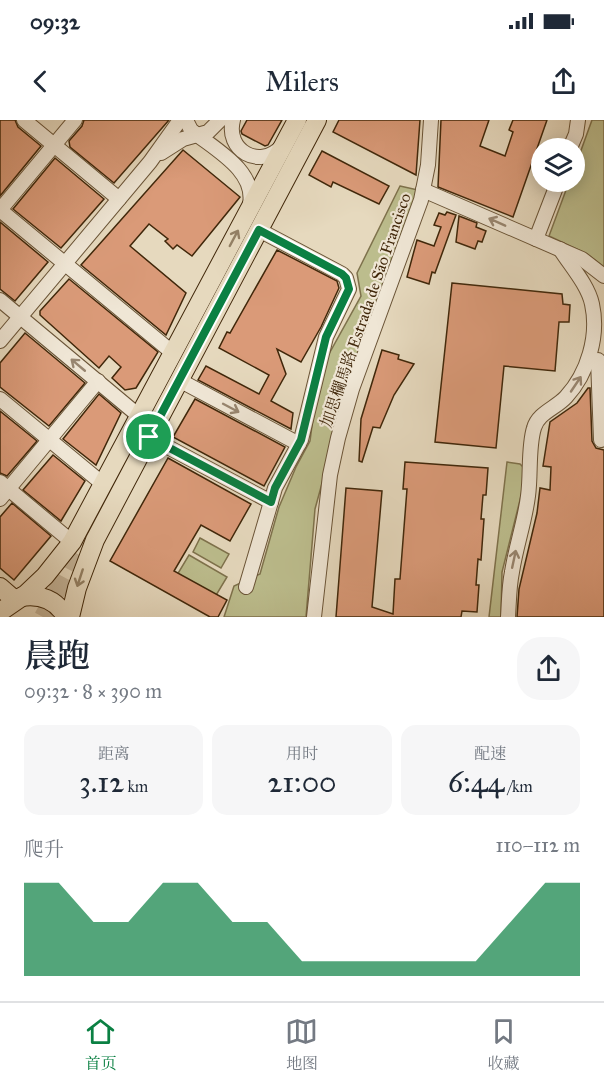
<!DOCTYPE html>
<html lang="zh">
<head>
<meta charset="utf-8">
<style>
  body { margin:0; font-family:"IM FELL Great Primer","Noto Serif SC",serif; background:#f6f6f7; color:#1f2937; height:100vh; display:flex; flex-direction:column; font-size:22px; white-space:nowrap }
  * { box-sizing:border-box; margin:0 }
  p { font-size:20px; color:#747a83 }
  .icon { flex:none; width:33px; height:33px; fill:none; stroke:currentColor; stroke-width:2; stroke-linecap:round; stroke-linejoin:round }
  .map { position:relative; height:497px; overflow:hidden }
  .panel { display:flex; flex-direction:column; background:#fff; flex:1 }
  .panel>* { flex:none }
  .tools { position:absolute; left:531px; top:18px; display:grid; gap:12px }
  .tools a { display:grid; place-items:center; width:54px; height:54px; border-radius:50%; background:#fff; box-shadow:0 3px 15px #0003; font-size:30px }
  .pin { position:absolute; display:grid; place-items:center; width:51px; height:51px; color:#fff; margin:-26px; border:3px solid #fff; border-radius:50%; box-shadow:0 2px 6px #0007 }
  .round { display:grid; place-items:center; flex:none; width:63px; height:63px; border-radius:24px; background:#f6f6f7 }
  .summary { display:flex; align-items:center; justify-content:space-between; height:102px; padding:0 24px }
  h1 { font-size:33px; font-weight:600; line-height:45px }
  .stats { display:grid; grid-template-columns:repeat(3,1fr); gap:9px; height:102px; padding:6px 24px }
  .stats div { display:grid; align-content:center; border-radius:15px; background:#f6f6f7; text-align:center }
  .stats b { font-size:30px; font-weight:600 }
  .stats small { font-size:16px; font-weight:400 }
  .stats p { font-size:16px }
  .chart { height:168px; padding:12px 24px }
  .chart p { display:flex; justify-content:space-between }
  .chart svg { width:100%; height:108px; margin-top:6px; fill:#0b8043; opacity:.7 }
  .status { display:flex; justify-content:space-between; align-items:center; height:42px; padding:0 30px; background:#fff; direction:ltr }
  .status svg { height:16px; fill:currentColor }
  header { display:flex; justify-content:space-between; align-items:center; height:78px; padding:0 24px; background:#fff; font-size:27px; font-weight:600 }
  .tab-bar { display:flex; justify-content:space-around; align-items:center; height:84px; border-top:2px solid #e0e1e3; background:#fff; font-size:16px; color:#747a83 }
  .tab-bar a { display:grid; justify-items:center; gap:3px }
  .tab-bar .on { color:#0b8043 }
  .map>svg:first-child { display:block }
  .green { fill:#bcbd8d; stroke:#7e724c; stroke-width:1.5 }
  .building { fill:#da9a78; stroke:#40270a; stroke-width:1.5 }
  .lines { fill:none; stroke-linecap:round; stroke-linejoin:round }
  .major-tunnel { stroke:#c5b59a; stroke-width:18; stroke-dasharray:18 9; stroke-linecap:butt }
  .minor-casing { stroke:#6a5437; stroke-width:16 }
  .major-casing { stroke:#40270a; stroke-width:20 }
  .minor { stroke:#efe6d5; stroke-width:14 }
  .major { stroke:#e6d9be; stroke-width:18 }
  .oneway { stroke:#988670 }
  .oneway2 { stroke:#938064 }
  .route-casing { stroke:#fff; stroke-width:12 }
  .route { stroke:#0b8043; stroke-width:8 }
  .labels { text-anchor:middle; stroke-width:4.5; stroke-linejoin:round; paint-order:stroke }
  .street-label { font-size:16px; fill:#40270a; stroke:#efe6d5 }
</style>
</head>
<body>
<div class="status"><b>09:32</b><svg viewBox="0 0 49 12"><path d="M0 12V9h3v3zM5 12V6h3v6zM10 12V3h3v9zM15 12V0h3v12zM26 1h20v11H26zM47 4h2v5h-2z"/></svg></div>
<header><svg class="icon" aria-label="back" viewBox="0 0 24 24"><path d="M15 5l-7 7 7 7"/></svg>Milers<svg class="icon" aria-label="share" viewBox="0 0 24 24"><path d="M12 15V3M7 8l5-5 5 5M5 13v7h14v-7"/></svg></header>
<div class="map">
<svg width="604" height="497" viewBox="0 0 604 497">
  <rect width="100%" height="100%" fill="#e6d9be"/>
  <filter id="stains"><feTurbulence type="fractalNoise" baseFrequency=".00333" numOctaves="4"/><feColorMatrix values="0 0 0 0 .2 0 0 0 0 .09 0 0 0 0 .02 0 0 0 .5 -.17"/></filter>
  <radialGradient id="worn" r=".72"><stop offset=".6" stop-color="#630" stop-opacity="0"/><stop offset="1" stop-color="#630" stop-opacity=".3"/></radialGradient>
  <!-- green -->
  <g class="green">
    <polygon points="592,0 604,0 604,147 587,134 549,116 569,62 574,62 575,47"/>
    <polygon points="400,66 418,70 350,261 315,389 306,497 224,497 234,466 260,454 279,387 296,347 310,321 319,252 361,176 357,153"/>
    <polygon points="507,342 520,344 524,348 523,368 502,452 501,497 489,497"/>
    <polygon points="200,418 229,434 221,448 193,432"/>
    <polygon points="189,435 227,457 215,477 177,455"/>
  </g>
  <!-- building -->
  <g class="building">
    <polygon points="0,0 15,0 18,7 41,26 0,76"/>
    <polygon points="84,0 169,0 114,63 70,27 69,21 82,6"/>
    <polygon points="247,0 282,0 268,25 265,26 242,14 241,11"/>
    <polygon points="339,0 420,0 416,55 333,12"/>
    <polygon points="441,0 489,0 480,26 505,36 513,12 509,10 513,0 547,0 513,97 438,67"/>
    <polygon points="183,30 240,77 192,136 177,125 173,129 165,121 168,119 149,104 130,126 186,173 166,215 81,145"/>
    <polygon points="322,31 389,66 379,84 333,62 331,67 309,55"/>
    <polygon points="55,38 104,79 61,128 13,89"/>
    <polygon points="447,92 456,95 435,153 432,152 429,164 407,157 417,120 434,126 441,107 434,105 439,93 445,95"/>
    <polygon points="459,96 477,103 476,107 486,111 482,122 478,121 475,129 456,122"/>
    <polygon points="0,102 48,142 15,181 0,169"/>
    <polygon points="277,130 337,161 339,168 321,207 301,242 277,229 286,254 271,281 293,293 291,309 198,260 206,246 259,274 269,255 219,228 227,212 230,213"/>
    <polygon points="69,159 158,232 136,268 125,270 112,258 121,247 109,236 99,248 40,195 40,191"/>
    <polygon points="452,163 562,174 563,184 570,185 569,202 559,202 555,251 504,246 496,328 435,322"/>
    <polygon points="25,213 85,263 49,306 0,267 0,243"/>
    <polygon points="382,230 399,235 398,239 414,244 394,275 380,308 373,307 362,342 359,341 361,299"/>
    <polygon points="588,268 590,268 592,321 596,328 604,330 604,497 517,497 519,469 537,393 540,368 550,370 551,347 543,346 550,302 577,283"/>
    <polygon points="99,274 121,293 96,345 63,319"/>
    <polygon points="195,279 285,327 264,366 173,317"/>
    <polygon points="0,291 37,321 7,356 0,353"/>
    <polygon points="53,335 85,361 61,401 23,370"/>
    <polygon points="168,338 251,384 230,421 201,405 174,451 227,480 218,497 210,497 110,441"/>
    <polygon points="405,342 488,348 486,375 483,375 481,399 484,399 481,440 478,439 476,465 479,465 477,492 462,491 461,497 336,497 346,368 382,371 372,487 393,494 395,459 400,459 407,369 403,369"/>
    <polygon points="12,383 51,416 14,460 0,448 0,397"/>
  </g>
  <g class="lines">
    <!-- major-tunnel -->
    <polyline class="major-tunnel" points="43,497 109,373"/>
    <!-- minor casing -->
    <g class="minor-casing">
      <g id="minor">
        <polyline points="24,0 119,79"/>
        <path d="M186 0 191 10C214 29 256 50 250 84"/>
        <path d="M233 0C225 30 259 50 281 27"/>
        <polyline points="570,28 576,14 578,0"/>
        <polyline points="161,33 183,19 208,12 220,0"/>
        <polyline points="423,70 582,139 604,156"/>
        <polyline points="0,90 173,233"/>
        <polyline points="0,90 75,0"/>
        <polyline points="536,119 558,62"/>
        <polyline points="0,180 139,296"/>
        <polyline points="0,221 150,42 180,0"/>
        <polyline points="598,240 601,320"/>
        <polyline points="179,260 299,324"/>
        <polyline points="0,279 103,364"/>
        <polyline points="149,317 271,382 275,368 301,320 326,217 349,169 346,158 342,154 259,110"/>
        <polyline points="0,362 72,422"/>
        <polyline points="0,379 98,261"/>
        <polyline points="246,467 271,382"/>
        <polyline points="314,497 330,355 338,318 352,269 421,80 428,45 431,0"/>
        <path d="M508 497C509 482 509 466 512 452 516 426 525 401 528 376 531 355 528 327 534 308 538 293 556 288 566 277 588 253 599 216 592 184 588 165 570 145 560 129"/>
      </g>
    </g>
    <!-- major casing -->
    <g class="major-casing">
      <g id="major">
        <polyline points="0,467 15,480"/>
        <path d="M21 477C40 474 56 479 66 497"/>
        <polyline points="0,492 26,474 45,456 72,422 297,0"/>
        <polyline points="70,497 77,468 95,420 317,0"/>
      </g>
    </g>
    <!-- minor -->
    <use href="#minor" class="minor"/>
    <!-- major -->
    <use href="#major" class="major"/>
  </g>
  <!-- one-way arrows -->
  <defs><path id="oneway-shaft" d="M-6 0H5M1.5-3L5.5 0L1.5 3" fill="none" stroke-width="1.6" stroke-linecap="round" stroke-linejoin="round" transform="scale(1.5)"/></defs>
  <g class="oneway">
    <use href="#oneway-shaft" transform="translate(497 102) rotate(-156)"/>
    <use href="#oneway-shaft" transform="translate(78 245) rotate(-140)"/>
    <use href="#oneway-shaft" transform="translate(576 264) rotate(-56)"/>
    <use href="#oneway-shaft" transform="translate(231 288) rotate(28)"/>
    <use href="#oneway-shaft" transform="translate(514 439) rotate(-78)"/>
  </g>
  <g class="oneway2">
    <use href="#oneway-shaft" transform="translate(234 118) rotate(-62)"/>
    <use href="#oneway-shaft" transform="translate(80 458) rotate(108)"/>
  </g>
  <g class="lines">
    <!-- route casing -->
    <g class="route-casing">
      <polygon id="route" points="259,110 342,154 346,158 349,169 326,217 301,320 275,368 271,382 149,317"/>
    </g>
    <!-- route -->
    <use href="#route" class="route"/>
  </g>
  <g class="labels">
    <!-- street labels -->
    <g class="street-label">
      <text transform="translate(365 190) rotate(-71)" y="6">加思欄馬路 Estrada de São Francisco</text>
    </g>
  </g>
  <rect width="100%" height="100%" filter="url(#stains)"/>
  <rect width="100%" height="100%" fill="url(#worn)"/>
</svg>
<div class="tools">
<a><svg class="icon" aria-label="layers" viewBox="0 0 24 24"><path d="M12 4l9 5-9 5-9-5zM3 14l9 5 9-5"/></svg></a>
</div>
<div class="pin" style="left:149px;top:317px;background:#1e9e55"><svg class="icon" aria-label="arrive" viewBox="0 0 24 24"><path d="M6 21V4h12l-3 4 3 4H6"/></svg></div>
</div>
<section class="panel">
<div class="summary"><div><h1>晨跑</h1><p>09:32 · 8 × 390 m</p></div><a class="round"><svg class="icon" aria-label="share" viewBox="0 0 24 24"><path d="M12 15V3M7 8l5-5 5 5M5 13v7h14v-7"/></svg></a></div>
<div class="stats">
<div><p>距离</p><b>3.12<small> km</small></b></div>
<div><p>用时</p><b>21:00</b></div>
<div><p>配速</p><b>6:44<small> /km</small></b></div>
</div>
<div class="chart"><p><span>爬升</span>110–112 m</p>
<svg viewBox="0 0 160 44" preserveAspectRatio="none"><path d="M0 44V6L10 6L20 22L30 22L40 6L50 6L60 22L70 22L80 38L90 38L100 38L110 38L120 38L130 38L140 22L150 6L160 6V44z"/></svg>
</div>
</section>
<nav class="tab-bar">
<a class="on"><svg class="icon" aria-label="home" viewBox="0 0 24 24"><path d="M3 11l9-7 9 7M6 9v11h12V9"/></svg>首页</a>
<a><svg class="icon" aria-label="map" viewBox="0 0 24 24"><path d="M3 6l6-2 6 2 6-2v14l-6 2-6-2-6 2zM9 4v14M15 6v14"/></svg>地图</a>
<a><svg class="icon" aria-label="saved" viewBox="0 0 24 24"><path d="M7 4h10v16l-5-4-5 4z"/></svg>收藏</a>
</nav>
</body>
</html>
